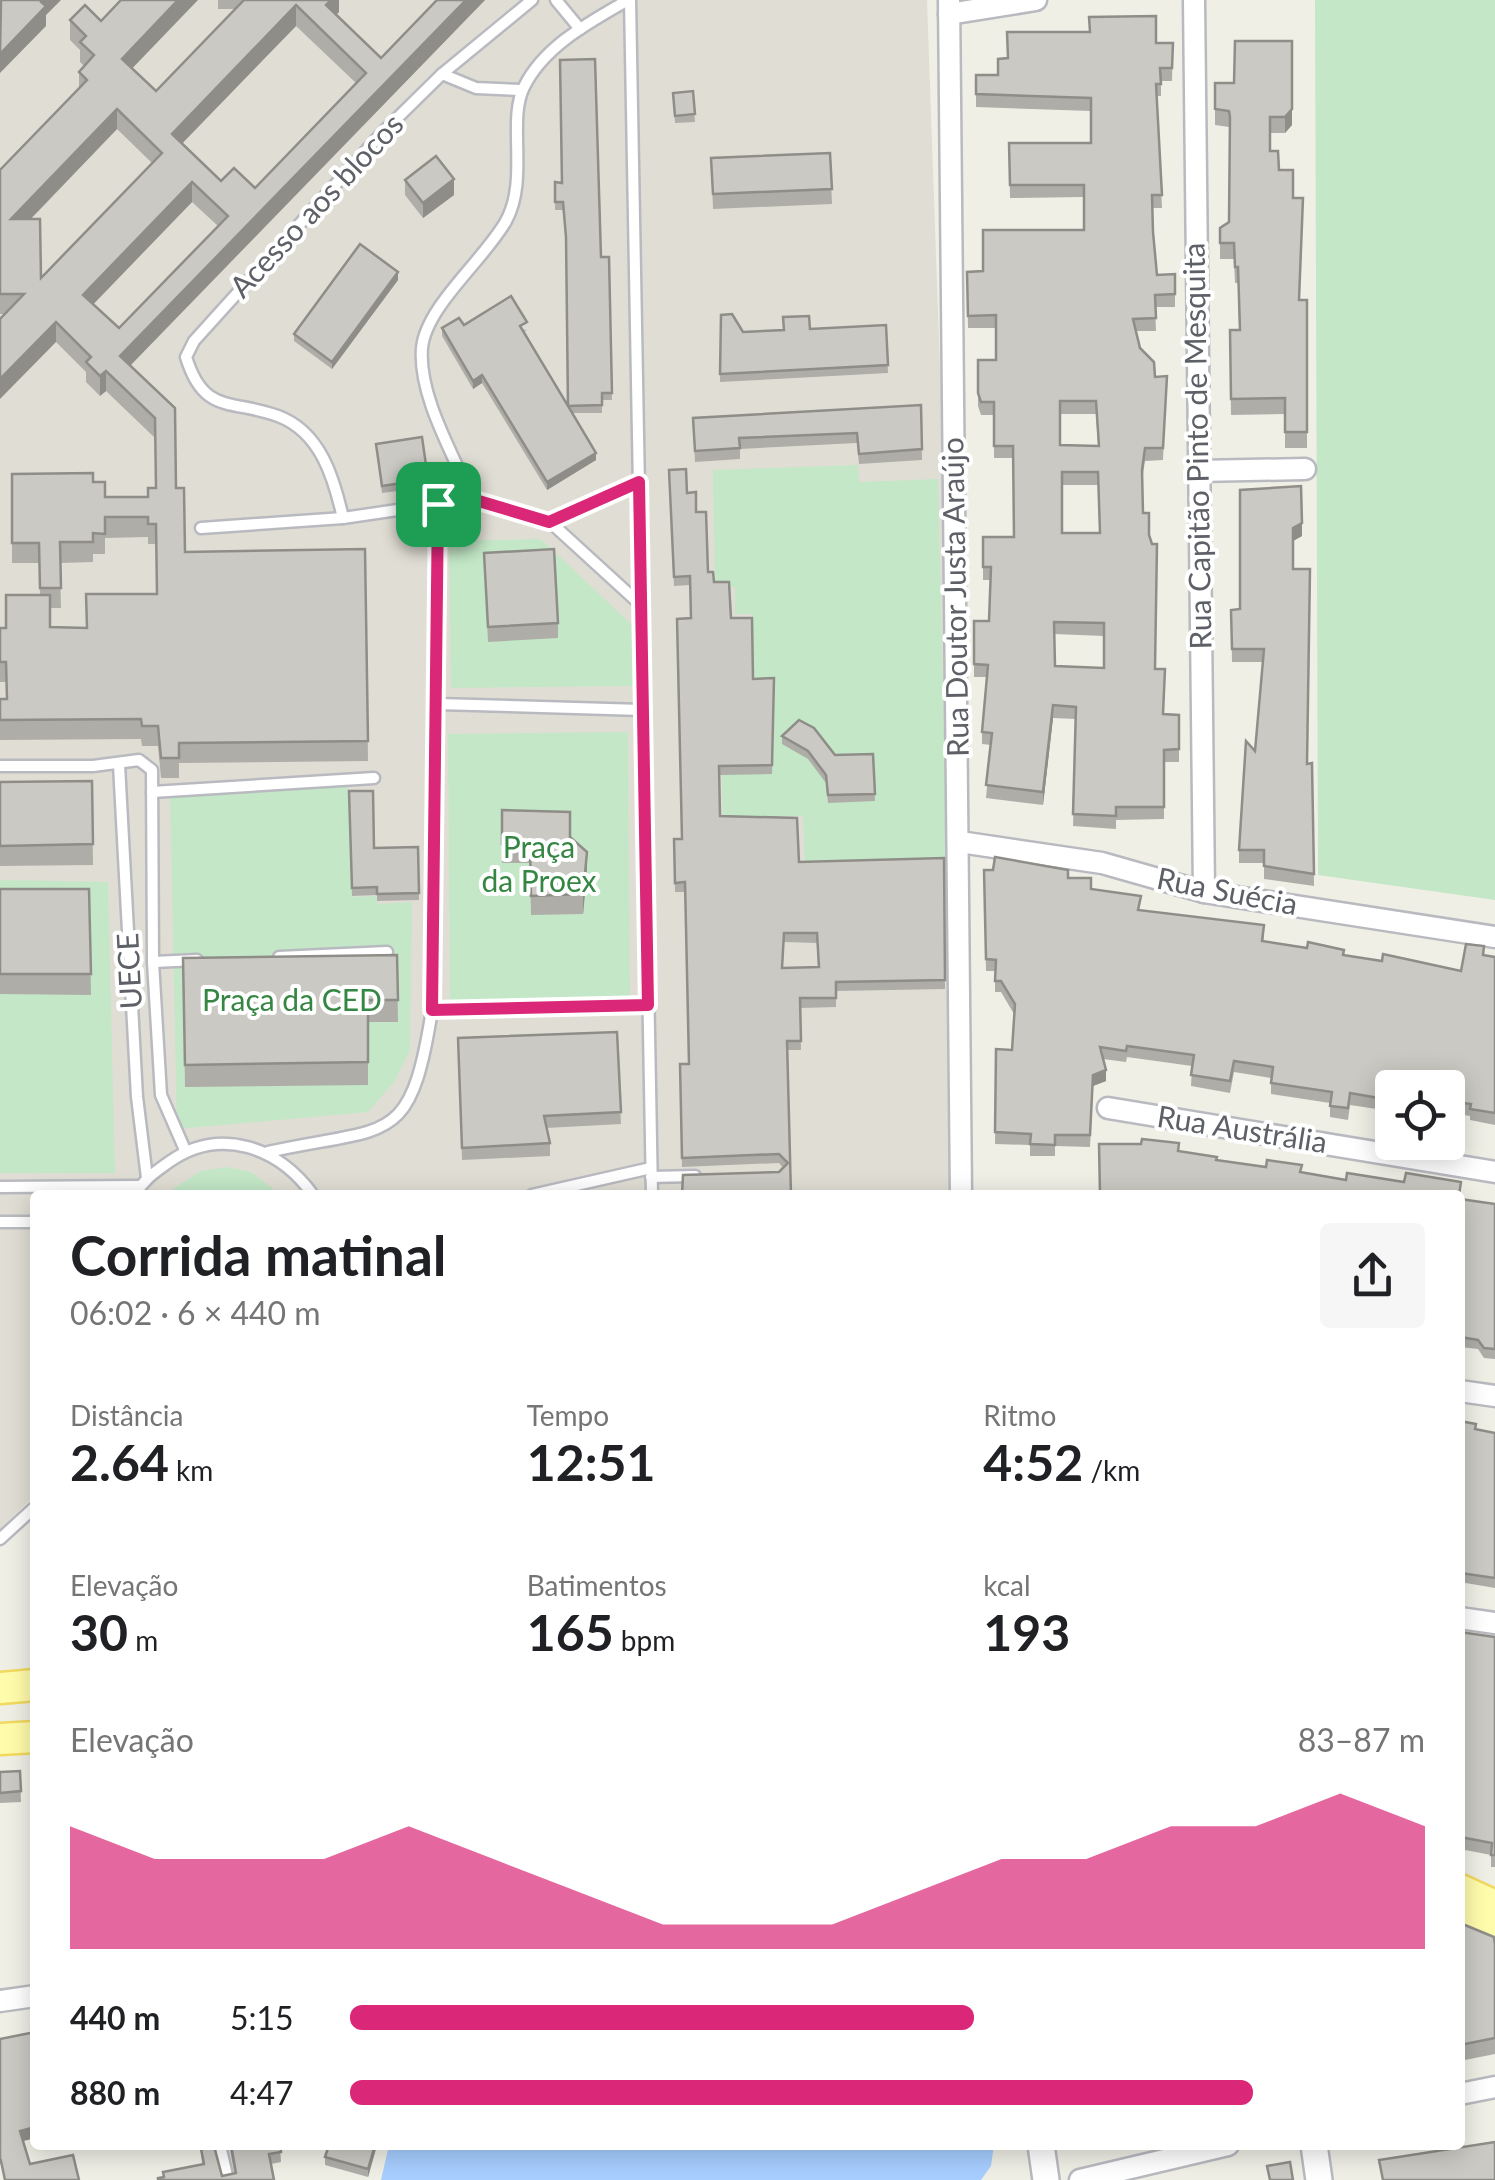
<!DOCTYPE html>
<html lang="pt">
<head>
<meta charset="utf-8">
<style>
  body { margin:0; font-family:Lato,sans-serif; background:#f6f6f6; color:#202124; height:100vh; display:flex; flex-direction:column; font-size:38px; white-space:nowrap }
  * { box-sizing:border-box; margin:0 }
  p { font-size:32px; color:#757577 }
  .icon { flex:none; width:55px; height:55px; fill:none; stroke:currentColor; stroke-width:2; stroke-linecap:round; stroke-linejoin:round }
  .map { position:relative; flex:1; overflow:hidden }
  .drawer { position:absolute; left:30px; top:1190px; width:1435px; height:960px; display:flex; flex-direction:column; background:#fff; border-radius:10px; box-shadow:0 5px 25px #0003 }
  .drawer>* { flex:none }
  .tools { position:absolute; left:1375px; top:1070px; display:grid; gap:20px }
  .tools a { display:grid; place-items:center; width:90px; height:90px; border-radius:10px; background:#fff; box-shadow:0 5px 25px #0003; font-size:50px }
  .pin { position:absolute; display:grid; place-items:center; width:85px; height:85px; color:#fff; margin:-42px; border-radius:20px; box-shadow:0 5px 15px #0006 }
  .round { display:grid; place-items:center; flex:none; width:105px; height:105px; border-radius:10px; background:#f6f6f6 }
  .overview { display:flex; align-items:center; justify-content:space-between; height:170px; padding:0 40px }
  h1 { font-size:55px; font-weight:700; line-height:75px }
  .stats { display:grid; grid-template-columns:repeat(3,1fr); gap:15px; height:170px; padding:10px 40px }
  .stats div { display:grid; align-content:center }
  .stats b { font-size:50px; font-weight:700 }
  .stats small { font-size:28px; font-weight:400 }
  .stats p { font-size:28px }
  .chart { height:280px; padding:20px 40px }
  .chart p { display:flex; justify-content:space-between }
  .chart svg { width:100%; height:180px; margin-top:10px; fill:#db2777; opacity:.7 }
  ul { padding:0 40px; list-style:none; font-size:32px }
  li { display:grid; grid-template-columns:160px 120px 1fr; align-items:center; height:75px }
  li i { height:25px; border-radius:12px; background:#db2777 }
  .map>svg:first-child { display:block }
  .education { fill:#e0ded4 }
  .green { fill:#c3e7c7 }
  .water { fill:#a7ceff }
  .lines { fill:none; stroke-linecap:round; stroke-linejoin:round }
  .service-casing { stroke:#b8bac0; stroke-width:15 }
  .minor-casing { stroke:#b8bac0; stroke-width:25 }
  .tertiary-casing { stroke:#b8bac0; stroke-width:30 }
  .primary-casing { stroke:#f1da5d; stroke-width:35 }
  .service { stroke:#fff; stroke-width:10 }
  .minor { stroke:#fff; stroke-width:20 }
  .tertiary { stroke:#fff; stroke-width:25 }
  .primary { stroke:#fffcac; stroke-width:30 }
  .wall { fill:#afada8; fill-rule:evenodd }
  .shaded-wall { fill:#8e8d88 }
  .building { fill:#cbc9c3; stroke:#8e8d88; stroke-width:2.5; fill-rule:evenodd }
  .route-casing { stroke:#fff; stroke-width:20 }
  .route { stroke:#db2777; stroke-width:12 }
  .labels { text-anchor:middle; stroke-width:8; stroke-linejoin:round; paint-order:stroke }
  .street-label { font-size:30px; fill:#5d6066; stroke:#fff }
  .park-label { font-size:30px; fill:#358643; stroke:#fff }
</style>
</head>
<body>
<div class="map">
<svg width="1495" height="2180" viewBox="0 0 1495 2180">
  <rect width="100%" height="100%" fill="#f0efe6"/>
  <!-- education -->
  <polygon class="education" points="0,0 927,0 942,425 954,1195 35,1195 35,1504 30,1500 0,1529"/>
  <!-- green -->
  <g class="green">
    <polygon points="1315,0 1495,0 1495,900 1318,875"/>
    <polygon points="858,465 859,482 938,479 947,861 805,865 803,816 723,818 721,753 754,704 752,614 735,614 735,587 715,587 713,470"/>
    <polygon points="541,539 635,628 633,686 451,688 449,541"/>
    <polygon points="628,732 630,996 450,1001 448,734"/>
    <polygon points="348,783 353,897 376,896 378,904 412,902 410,1050 394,1082 368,1112 177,1129 170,786"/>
    <polygon points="0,880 108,882 115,1173 0,1173"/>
    <polygon points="226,1167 251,1172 281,1195 164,1195 201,1171"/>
  </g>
  <!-- water -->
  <polygon class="water" points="389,2145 994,2145 991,2166 981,2180 381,2180"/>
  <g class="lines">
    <!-- service casing -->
    <g class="service-casing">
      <g id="service">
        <polyline points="556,0 580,29"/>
        <polyline points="630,0 652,1195"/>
        <polyline points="442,74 476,88 521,90"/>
        <path d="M472 499C454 455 418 396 422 348 426 306 485 259 506 221 529 180 507 120 524 87 544 46 590 22 628 0"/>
        <path d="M343 518C334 479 321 432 278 416 233 399 204 416 186 357L194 341 382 133 442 74 532 0"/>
        <polyline points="549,521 639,483"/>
        <polyline points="201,528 343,518 472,499 549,521 642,606"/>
        <polyline points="438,704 642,710"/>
        <polyline points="119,765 137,1097 147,1178"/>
        <polyline points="0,766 93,766 139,760 152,770 153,962 161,1095 185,1150"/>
        <polyline points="152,792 374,778"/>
        <polyline points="279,957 387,952"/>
        <polyline points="153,962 197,960"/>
        <polyline points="432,1010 438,504"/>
        <path d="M268 1152C390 1125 410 1149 432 1010L647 1005"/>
        <polyline points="651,1177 695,1176"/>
        <polyline points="0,1187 140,1186"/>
        <path d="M135 1195C144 1179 155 1172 169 1162 220 1126 279 1147 313 1195"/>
        <polyline points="532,1195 651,1168"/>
        <polyline points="0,1222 35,1222"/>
        <polyline points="0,1539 35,1507"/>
        <polyline points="220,2145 228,2180"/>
      </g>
    </g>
    <!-- minor casing -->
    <g class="minor-casing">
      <g id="minor">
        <polyline points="949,0 961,1195"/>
        <polyline points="1194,0 1204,892"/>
        <polyline points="949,14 1036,0"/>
        <polyline points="1198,471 1305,469"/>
        <polyline points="960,842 1102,863 1204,892 1495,937"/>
        <polyline points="1108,1108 1495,1172"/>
        <polyline points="1460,1391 1495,1396"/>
        <polyline points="1460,1618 1495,1623"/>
        <polyline points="0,2001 35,1996"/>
        <polyline points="1460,2094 1495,2087"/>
        <polyline points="1080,2180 1228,2145"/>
      </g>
    </g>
    <!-- tertiary casing -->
    <g class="tertiary-casing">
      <g id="tertiary">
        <polyline points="1041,2145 1046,2180"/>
        <polyline points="1314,2145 1319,2180"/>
      </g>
    </g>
    <!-- primary casing -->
    <g class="primary-casing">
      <g id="primary">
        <polyline points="0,1688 35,1685"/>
        <polyline points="0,1739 35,1737"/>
        <polyline points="1460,1890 1495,1906"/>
        <polyline points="1460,1919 1495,1935"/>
      </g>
    </g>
    <!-- service -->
    <use href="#service" class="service"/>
    <!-- minor -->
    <use href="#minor" class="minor"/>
    <!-- tertiary -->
    <use href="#tertiary" class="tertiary"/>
    <!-- primary -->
    <use href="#primary" class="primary"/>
  </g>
  <!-- wall -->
  <g class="wall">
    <path d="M218 0H339V12L336 14 381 58 437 0H485L131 365 175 408 176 488 185 552 365 549 368 761 179 763V778H161L158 746H142L141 739 0 740V699H7L6 682H0V628H6L40 595 39 563H12V474L93 482 105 497H148L155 488V438L106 391 100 396 86 382V372L56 342 5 314H0V170L79 89V72L84 66 80 62V50L70 40V20L132 68 156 91 235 9H218ZM296 26 356 83 255 188 221 181 182 143ZM117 129 152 163 41 278 31 219ZM192 202 218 226 119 328 93 304ZM148 537V544H156V594L87 628 50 627V608H61L60 563 93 562V554H105V538Z"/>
    <polygon points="1292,41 1292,125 1285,133 1270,133 1270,151 1293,198 1300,300 1307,300 1307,448 1285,448 1285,414 1231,415 1230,330 1239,330 1238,283 1235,283 1234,259 1220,259 1220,228 1229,222 1230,132 1229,127 1215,125 1215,83 1234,83"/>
    <path d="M1156 43H1173L1172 81H1161V96H1157L1162 208H1152L1153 232 1157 275 1175 274V307H1155L1156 331H1136L1140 348 1155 377 1167 376 1163 460 1145 461 1142 481 1143 513 1149 535 1155 669 1164 714 1179 715V762H1164V819L1116 820V829L1073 826 1076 719 1053 718 1043 805 986 798 991 745 982 744V732L987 677H974V621H989L990 580H983V537H1013V458H994V415H981L978 406V360H996V328H968L967 272 983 271 1084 230V197L1010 198 1009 143H1091V111L976 107V75H998L1007 58ZM1060 414H1096L1098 446 1060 445ZM1062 485H1098L1100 533H1062ZM1054 634 1104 636V668L1055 666Z"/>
    <polygon points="693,91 695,122 675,123 673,93"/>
    <polygon points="830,153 832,204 713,209 711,158"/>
    <polygon points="405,180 454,195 423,218 405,195"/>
    <polygon points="555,190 601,257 609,257 612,400 602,400 602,413 572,413 596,460 547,490 482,383 473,389 442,336 442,328 464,325 527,330 523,332 567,406 566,245 563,210 555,210"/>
    <polygon points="398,280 332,369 294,341 294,334"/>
    <polygon points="721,315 743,332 886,325 888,373 720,382"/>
    <polygon points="921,405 922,460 859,464 857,443 740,449 740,459 695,462 693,418"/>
    <polygon points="376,444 428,479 428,487 382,493"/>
    <path d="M669 470 687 493 696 512 708 572 731 618 753 679 774 678 772 774 719 775 720 816 799 862 944 858 945 989 836 991V1007L800 1008 801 1050H788L791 1195 779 1172 783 1168 779 1163 682 1167 680 1064H689L685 892H675L674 839H682L691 618 690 585 674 586ZM784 942 817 943 818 967 782 968Z"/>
    <polygon points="1240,490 1302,536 1293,541 1293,569 1307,764 1312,763 1314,886 1264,879 1264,863 1239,863 1239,850 1255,751 1263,662 1232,662 1231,610 1240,609"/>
    <polygon points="484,553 558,623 558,638 488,642"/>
    <polygon points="782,736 835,755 873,754 875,801 828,803 826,783 808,759 782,744"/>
    <polygon points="92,781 93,865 0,866 0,782"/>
    <polygon points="349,791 374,848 418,847 419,900 377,901 377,895 352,896"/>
    <polygon points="502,810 570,837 587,872 583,914 531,915 530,863 502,863"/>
    <polygon points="1068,878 1140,910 1264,936 1263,942 1344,956 1461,971 1484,955 1495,957 1495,1125 1470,1120 1470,1116 1448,1112 1448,1088 1392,1088 1390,1111 1350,1105 1348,1120 1330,1117 1330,1103 1271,1094 1271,1078 1234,1072 1230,1093 1191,1086 1192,1066 1127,1057 1126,1062 1103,1059 1106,1081 1093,1086 1090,1147 1055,1146 1055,1156 1030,1156 1030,1145 995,1144 996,1049 1012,1050 1014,1014 1001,992 995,992 995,971 986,971 984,881"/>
    <polygon points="0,889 89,889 91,995 0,994"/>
    <polygon points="397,955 398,1022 368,1022 368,1085 185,1087 183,958"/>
    <polygon points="617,1032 621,1124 546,1128 550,1143 550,1156 462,1160 458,1038"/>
    <polygon points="1460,1199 1495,1204 1495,1359 1484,1358 1478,1349 1460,1347"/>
    <polygon points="1460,1421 1476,1430 1495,1433 1495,1588 1460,1582"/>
    <polygon points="1460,1632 1495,1637 1495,1867 1491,1867 1491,1855 1460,1849"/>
    <polygon points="20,1771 21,1802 0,1803 0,1772"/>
    <polygon points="1460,1923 1495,1945 1495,2054 1460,2061"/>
    <polygon points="229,2145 280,2145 281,2162 271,2164 274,2180 163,2177 163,2172 202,2164 201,2149 222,2176 234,2173"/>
    <polygon points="377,2145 368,2177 325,2165 325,2157"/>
  </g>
  <!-- shaded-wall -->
  <g class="shaded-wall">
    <polygon points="42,0 61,0 46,15 46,26 0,73 0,54"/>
    <polygon points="178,0 198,0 122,79 122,59"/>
    <polygon points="331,0 339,0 339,12 326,25 326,5"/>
    <polygon points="466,0 485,0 120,376 120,356"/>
    <polygon points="296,5 296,26 172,154 172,134"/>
    <polygon points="117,109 117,129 11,239 11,219"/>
    <polygon points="1292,109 1292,125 1285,133 1285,117"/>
    <polygon points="454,179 454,195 423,218 423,203"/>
    <polygon points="192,182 192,202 83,315 83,295"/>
    <polygon points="398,272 398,280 332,369 332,362"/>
    <polygon points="56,322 56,342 0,399 0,379"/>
    <polygon points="106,371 106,391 100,396 100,376"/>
    <polygon points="482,375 482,383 473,389 473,381"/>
    <polygon points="596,453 596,460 547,490 547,482"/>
    <polygon points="1302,523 1302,536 1293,541 1293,528"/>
    <polygon points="1053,705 1053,718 1043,805 1043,792"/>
    <polygon points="587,852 587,872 583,914 583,894"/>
    <polygon points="1106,1070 1106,1081 1093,1086 1090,1147 1093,1075"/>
    <polygon points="35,2127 35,2138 20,2142 20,2131"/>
    <polygon points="375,2145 377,2145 368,2177 368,2169"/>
  </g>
  <!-- building -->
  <g class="building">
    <polygon points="1,0 42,0 41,2 46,6 0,54"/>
    <path d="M121 0H178L122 59 156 91 244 0H331L326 5 381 58 437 0H466L120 356 175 408 176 488H184L185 552 365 549 368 741 179 743V758H161L158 726H142L141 719 0 720V699H7L6 662H0V628H6V595H50V627L87 628 86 594H157L156 524H148V517H105V534L93 533V542H60L61 588H40L39 543H12V474L93 473V482H105V497H148V488H156L155 418 106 371 100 376 86 362 91 357 56 322 0 379V319L24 294H0V170L87 80 79 72 94 55 80 42 86 36 70 20 85 5 101 21ZM296 5 366 73 255 188 234 168 221 181 172 134ZM117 109 162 153 41 278 40 219H11ZM192 182 228 216 119 328 83 295Z"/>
    <path d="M1156 16V43H1173L1172 68H1160L1161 84H1156L1162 195H1152L1153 232 1157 275 1175 274V294L1155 295 1156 318 1133 319 1140 348 1154 362 1155 377 1167 376 1163 448H1145L1142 470 1143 513H1149V535L1152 544H1157L1155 669H1165L1163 714 1179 715V749L1164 750V807H1116V816L1073 814 1076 707 1053 705 1043 792 986 785 992 733 982 732 988 665 974 664V621H989L991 567H983V537H1014L1013 446H994V402H981L978 393V360H996V315L968 316 967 272 983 271V230H1084V185H1010L1009 143H1091V98L976 94V75H998V59L1008 58 1007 32H1090L1089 17ZM1060 401H1096L1099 446 1060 445ZM1062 472H1098L1100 533H1062ZM1054 622 1104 623V668L1055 666Z"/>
    <polygon points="1235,41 1292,41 1292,109 1285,117 1270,117 1270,151 1278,151 1279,170 1293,170 1293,198 1303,198 1299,300 1307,300 1307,432 1285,432 1285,398 1231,399 1230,330 1240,330 1238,267 1235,267 1234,243 1220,243 1220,228 1229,222 1230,117 1229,111 1215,109 1215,83 1234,83"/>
    <polygon points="595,59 601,257 609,257 612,393 602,393 602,405 568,406 596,453 547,482 482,375 473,381 442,328 459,318 464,325 511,296 527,322 520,326 568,406 566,237 563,202 555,202 555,182 562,183 560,60"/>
    <polygon points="693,91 695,114 675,116 673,93"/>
    <polygon points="830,153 832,189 713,194 711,158"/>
    <polygon points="436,156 454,179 423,203 405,180"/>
    <polygon points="360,244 398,272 332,362 294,334"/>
    <polygon points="732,314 743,332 784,330 783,317 809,316 810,329 886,325 888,365 720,374 721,315"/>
    <polygon points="921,405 922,449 859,454 857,433 739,438 740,448 695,451 693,418"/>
    <polygon points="422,437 428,479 382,486 376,444"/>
    <path d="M686 469 687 493 696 492V512H706L708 572H713L714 582H729L731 618H752L753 679 774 678 772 765 719 766 720 816 797 818 799 862 944 858 945 980 836 982V998H800L801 1041H787L791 1195H682L683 1175 779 1172 788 1163 779 1154 682 1158 680 1064H689L685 882 675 883 674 839H682L677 619 691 618 690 576 674 577 669 470ZM784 933H817L819 967 782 968Z"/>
    <polygon points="1301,486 1302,523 1293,528 1293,569 1310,569 1307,764 1312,763 1314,874 1264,866 1264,850 1239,850 1246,741 1255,751 1264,649 1232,649 1231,610 1240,609 1240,490"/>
    <polygon points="554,549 558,623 488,627 484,553"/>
    <polygon points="799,720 814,728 835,755 873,754 875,794 828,795 826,775 808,751 782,736"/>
    <polygon points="92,781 93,844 0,846 0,782"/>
    <polygon points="349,791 373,791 374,848 418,847 419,893 377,894 377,887 352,888"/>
    <polygon points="502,810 570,812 570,837 587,852 583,894 531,896 530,843 502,844"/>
    <polygon points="995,857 1068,870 1068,878 1091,878 1091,889 1141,896 1138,910 1264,925 1262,941 1307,948 1308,942 1344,950 1343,955 1382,961 1383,954 1461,971 1466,944 1484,946 1483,955 1495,957 1495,1113 1470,1109 1471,1104 1448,1101 1448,1088 1392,1088 1390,1100 1350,1093 1348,1108 1330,1106 1332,1092 1271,1083 1273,1067 1234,1061 1230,1081 1191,1075 1194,1055 1127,1046 1126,1051 1100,1047 1106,1070 1093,1075 1090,1135 1055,1135 1055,1145 1030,1144 1031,1134 995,1132 996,1049 1012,1050 1015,1004 1001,981 995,981 996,960 986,959 984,870 993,870"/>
    <polygon points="0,889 89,889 91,974 0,974"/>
    <polygon points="397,955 398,1000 368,1000 368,1062 185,1065 183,958"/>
    <polygon points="617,1032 621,1112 544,1116 550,1143 462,1148 458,1038"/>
    <polygon points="1142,1139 1179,1143 1178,1151 1217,1157 1216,1160 1266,1167 1267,1160 1302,1165 1300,1172 1346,1180 1347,1173 1404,1182 1406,1173 1461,1182 1459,1195 1100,1195 1099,1144 1141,1144"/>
    <polygon points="1460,1199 1495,1204 1495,1349 1484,1348 1478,1340 1460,1337"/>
    <polygon points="1460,1421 1476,1424 1475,1429 1495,1433 1495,1578 1460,1573"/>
    <polygon points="1460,1632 1495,1637 1495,1855 1491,1855 1492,1843 1460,1837"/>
    <polygon points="20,1771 21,1791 0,1793 0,1772"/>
    <polygon points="1460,1923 1494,1937 1495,1945 1495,2038 1460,2045"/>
    <polygon points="35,2032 35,2127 20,2131 30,2164 73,2155 79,2180 5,2180 1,2161 0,2162 0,2039"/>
    <polygon points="1495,2142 1495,2180 1383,2180 1379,2160"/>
    <polygon points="231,2145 280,2145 281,2152 269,2154 274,2180 158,2180 158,2178 164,2177 163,2172 204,2164 201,2149 214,2146 222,2176 236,2173"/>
    <polygon points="329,2145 375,2145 368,2169 325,2157"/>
    <polygon points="1290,2162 1293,2180 1270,2180 1267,2166"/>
  </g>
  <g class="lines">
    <!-- route casing -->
    <g class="route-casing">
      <polygon id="route" points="639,482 648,1005 432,1010 438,504 472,499 549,522"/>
    </g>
    <!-- route -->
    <use href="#route" class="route"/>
  </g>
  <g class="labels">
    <!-- street labels -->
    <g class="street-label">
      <text transform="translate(317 206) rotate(-47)" y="10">Acesso aos blocos</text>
      <text transform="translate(1198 446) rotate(-91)" y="10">Rua Capitão Pinto de Mesquita</text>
      <text transform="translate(956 597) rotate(-91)" y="10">Rua Doutor Justa Araújo</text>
      <text transform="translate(1227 892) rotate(11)" y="10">Rua Suécia</text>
      <text transform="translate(130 971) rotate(-93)" y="10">UECE</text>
      <text transform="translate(1242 1130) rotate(9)" y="10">Rua Austrália</text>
    </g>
    <!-- park labels -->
    <g class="park-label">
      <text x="539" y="858">Praça<tspan x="539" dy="34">da Proex</tspan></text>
      <text x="292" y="1011">Praça da CED</text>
    </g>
  </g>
</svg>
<div class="tools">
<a><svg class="icon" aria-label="locate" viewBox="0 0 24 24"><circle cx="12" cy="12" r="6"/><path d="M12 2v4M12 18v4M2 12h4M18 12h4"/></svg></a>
</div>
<div class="pin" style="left:438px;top:504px;background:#1e9e55"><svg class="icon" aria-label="arrive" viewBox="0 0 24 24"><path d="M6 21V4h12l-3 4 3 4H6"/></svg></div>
<section class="drawer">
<div class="overview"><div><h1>Corrida matinal</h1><p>06:02 · 6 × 440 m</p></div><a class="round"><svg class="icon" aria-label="share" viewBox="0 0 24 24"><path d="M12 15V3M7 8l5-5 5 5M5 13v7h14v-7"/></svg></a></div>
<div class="stats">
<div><p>Distância</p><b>2.64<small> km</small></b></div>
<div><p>Tempo</p><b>12:51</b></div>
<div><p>Ritmo</p><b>4:52<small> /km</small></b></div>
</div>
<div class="stats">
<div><p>Elevação</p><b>30<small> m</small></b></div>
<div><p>Batimentos</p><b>165<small> bpm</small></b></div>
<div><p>kcal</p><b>193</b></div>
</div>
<div class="chart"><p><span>Elevação</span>83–87 m</p>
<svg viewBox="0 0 160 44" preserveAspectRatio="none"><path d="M0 44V14L10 22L20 22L30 22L40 14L50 22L60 30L70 38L80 38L90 38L100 30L110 22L120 22L130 14L140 14L150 6L160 14V44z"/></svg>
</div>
<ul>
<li><b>440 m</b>5:15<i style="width:58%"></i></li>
<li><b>880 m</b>4:47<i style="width:84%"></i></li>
</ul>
</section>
</div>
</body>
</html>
